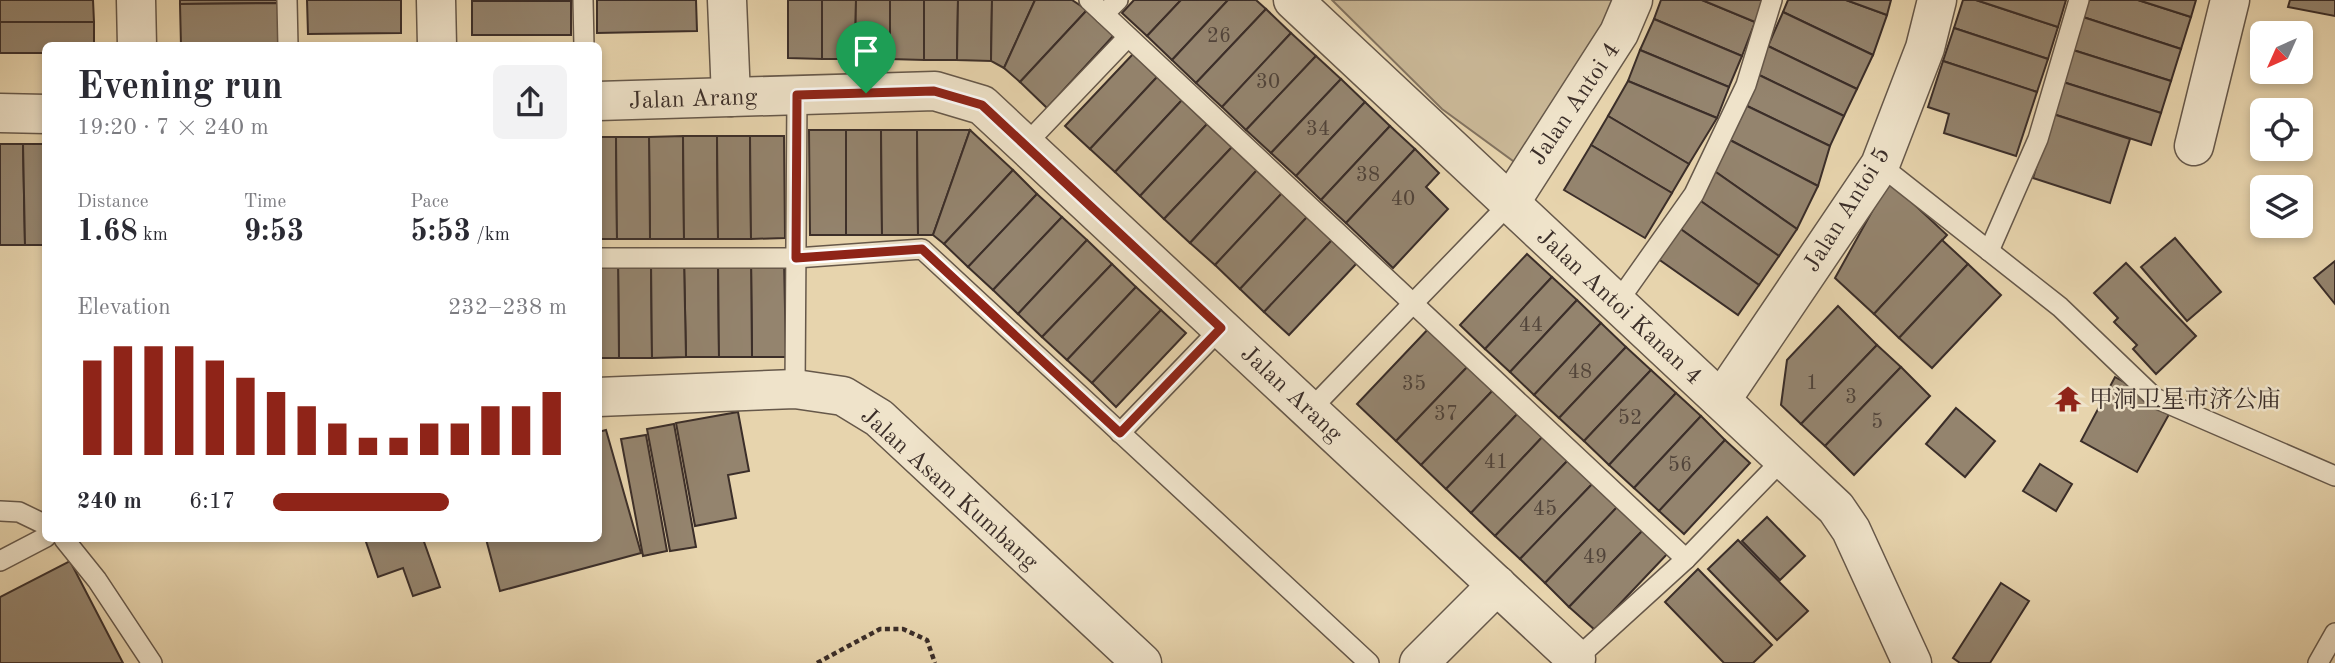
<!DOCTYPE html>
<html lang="en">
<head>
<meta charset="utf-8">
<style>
  body { margin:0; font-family:"Old Standard TT","Noto Serif SC",serif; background:#f2f2f3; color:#2b2b33; height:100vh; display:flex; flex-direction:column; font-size:26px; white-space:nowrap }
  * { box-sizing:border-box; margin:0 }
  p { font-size:23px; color:#7c7c81 }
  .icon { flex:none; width:38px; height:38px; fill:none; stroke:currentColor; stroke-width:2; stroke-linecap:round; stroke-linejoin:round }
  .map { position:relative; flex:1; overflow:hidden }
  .side { position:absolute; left:42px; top:42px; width:560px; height:500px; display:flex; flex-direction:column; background:#fff; border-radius:10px; box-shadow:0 4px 10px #0003 }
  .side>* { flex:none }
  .needle { width:46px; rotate:225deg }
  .tools { position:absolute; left:2250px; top:21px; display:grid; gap:14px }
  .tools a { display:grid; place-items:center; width:63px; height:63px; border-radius:10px; background:#fff; box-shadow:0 4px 10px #0003; font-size:35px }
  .pin { position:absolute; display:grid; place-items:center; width:60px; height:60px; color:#fff; margin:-72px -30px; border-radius:50% 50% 50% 0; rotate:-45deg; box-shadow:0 0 7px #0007 }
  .pin .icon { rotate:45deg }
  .round { display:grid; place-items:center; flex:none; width:74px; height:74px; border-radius:10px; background:#f2f2f3 }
  .summary { display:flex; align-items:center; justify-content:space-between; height:119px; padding:0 35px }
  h1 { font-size:38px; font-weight:700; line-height:52px }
  .stats { display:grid; grid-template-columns:repeat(3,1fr); gap:10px; height:119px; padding:7px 35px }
  .stats div { display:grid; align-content:center }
  .stats b { font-size:30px; font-weight:700 }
  .stats small { font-size:19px; font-weight:400 }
  .stats p { font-size:19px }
  .chart { height:196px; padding:14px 35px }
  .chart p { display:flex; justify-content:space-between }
  .chart svg { width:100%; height:126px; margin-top:7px; stroke:#8f2418; stroke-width:6 }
  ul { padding:0 35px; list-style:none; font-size:23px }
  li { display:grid; grid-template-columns:112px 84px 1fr; align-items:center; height:52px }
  li i { height:18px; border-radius:9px; background:#8f2418 }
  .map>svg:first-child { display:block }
  .green { fill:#cab897; stroke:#827360; stroke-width:2 }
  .building { fill:#94846e; stroke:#3b2e29; stroke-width:2 }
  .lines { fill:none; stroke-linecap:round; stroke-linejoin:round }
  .service-casing { stroke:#66584a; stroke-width:22 }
  .minor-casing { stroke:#66584a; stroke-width:41 }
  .path { stroke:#3b2e29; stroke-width:4.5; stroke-dasharray:5 3.5; stroke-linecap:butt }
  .service { stroke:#efe3ca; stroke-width:19 }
  .minor { stroke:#efe3ca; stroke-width:38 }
  .route-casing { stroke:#fff; stroke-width:14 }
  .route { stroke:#8f2418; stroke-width:9 }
  .labels { text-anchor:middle; stroke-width:5; stroke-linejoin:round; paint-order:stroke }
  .number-label { font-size:21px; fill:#51443a }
  .street-label { font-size:24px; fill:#3b2e29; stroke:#efe3ca }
  .poi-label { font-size:24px; fill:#3b2e29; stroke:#efe3ca; text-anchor:start }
</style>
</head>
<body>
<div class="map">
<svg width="2335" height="663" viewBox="0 0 2335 663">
  <rect width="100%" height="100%" fill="#e7d4ad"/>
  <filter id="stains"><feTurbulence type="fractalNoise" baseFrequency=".00286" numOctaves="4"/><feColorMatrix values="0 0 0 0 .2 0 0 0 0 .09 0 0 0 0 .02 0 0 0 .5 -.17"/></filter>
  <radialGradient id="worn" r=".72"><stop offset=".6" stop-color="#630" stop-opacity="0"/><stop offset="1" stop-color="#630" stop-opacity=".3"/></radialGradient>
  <!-- green -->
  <polygon class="green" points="1332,0 1633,0 1528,172 1442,109"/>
  <!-- building -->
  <g class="building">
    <polygon points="0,0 93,0 94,22 0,22"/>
    <polygon points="180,0 280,0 280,3 180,4"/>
    <polygon points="307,0 401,0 401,33 308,34"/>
    <polygon points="597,0 696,0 697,31 597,33"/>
    <polygon points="788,0 822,0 822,59 788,58"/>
    <polygon points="822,0 856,0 855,59 822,59"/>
    <polygon points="856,0 890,0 890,59 855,59"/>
    <polygon points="890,0 924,0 924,60 890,59"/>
    <polygon points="924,0 958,0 957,60 924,60"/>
    <polygon points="958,0 992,0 991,61 957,60"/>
    <polygon points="992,0 1035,0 1004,68 991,61"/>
    <polygon points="1035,0 1072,0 1087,10 1020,82 1004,68"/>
    <polygon points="1134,0 1181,0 1147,36 1122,13"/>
    <polygon points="1181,0 1228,0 1172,60 1147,36"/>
    <polygon points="1228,0 1256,0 1266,9 1196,83 1172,60"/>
    <polygon points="1661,0 1702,0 1755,22 1742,56 1654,19"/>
    <polygon points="1702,0 1765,0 1755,22"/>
    <polygon points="1788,0 1846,0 1887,15 1873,55 1783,12"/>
    <polygon points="1846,0 1891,0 1887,15"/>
    <polygon points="1963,0 1976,0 2058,27 2048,59 1954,28"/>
    <polygon points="1976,0 2066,0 2058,27"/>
    <polygon points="2089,0 2138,0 2191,17 2181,49 2083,17"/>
    <polygon points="2138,0 2196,0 2191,17"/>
    <polygon points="2290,0 2335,0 2335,16 2288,7"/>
    <rect x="472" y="1" width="99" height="34"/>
    <polygon points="280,3 281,46 181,46 180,4"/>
    <polygon points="1266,9 1291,33 1222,107 1196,83"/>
    <polygon points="1087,10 1114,35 1047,108 1020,82"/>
    <polygon points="1783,12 1873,55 1857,89 1768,46"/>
    <polygon points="2083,17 2181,49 2171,81 2073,50"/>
    <polygon points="1654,19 1742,56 1729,87 1640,50"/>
    <polygon points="0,22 94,22 94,46 46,46 46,53 0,53"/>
    <polygon points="1954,28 2048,59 2037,92 1943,61"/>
    <polygon points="1291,33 1316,56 1246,130 1222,107"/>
    <polygon points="1768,46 1857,89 1844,116 1755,73"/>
    <polygon points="1640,50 1729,87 1717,118 1628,81"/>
    <polygon points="2073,50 2171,81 2161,113 2063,82"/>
    <polygon points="1133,54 1157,77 1090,149 1065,126"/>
    <polygon points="1316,56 1341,79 1271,153 1246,130"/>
    <polygon points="1943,61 2037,92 2016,156 1944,133 1949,114 1928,107"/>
    <polygon points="1755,73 1844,116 1830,146 1745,105"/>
    <polygon points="1157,77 1182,100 1115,172 1090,149"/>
    <polygon points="1341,79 1365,102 1296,176 1271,153"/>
    <polygon points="1628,81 1717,118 1689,164 1608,116"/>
    <polygon points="2063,82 2161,113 2151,145 2053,114"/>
    <polygon points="1182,100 1207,124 1140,196 1115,172"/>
    <polygon points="1365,102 1390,126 1321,200 1296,176"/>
    <polygon points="1745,105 1830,146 1818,186 1728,139"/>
    <polygon points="2053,114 2130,139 2110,203 2033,178"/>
    <polygon points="1608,116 1689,164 1672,193 1591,145"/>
    <polygon points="1207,124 1232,147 1164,219 1140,196"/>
    <polygon points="1390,126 1415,149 1346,223 1321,200"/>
    <polygon points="809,130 846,130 846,235 810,235"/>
    <polygon points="846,130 881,130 882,235 846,235"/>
    <polygon points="881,130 917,130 918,235 882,235"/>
    <polygon points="917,130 970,130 933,235 918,235"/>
    <polygon points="970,130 1013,170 944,244 933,235"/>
    <polygon points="683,136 684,239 650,239 649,137"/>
    <polygon points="683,136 717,136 718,239 684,239"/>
    <polygon points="717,136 750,136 751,239 718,239"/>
    <polygon points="750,136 784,136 785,238 751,239"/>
    <polygon points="598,137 616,137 617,239 598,239"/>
    <polygon points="616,137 649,137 650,239 617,239"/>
    <polygon points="1728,139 1818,186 1797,229 1713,170"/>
    <polygon points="0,144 23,144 25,245 0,245"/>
    <polygon points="23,144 46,144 46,245 25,245"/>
    <polygon points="1591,145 1672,193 1645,238 1564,190"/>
    <polygon points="1232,147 1257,170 1190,243 1164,219"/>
    <polygon points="1415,149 1439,173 1426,187 1448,209 1393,268 1346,223"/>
    <polygon points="1013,170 1037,194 968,267 944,244"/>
    <polygon points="1257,170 1282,193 1215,265 1190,243"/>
    <polygon points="1713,170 1797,229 1779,256 1695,197"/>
    <polygon points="1889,181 1947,235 1874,314 1835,278"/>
    <polygon points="1282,193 1307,217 1240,289 1215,265"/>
    <polygon points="1037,194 1062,217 993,290 968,267"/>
    <polygon points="1695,197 1779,256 1759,285 1675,225"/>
    <polygon points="1062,217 1087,240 1018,314 993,290"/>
    <polygon points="1307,217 1332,240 1264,312 1240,289"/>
    <polygon points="1675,225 1759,285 1738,315 1654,256"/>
    <polygon points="2175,238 2221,292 2187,321 2141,267"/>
    <polygon points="1087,240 1112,264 1042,337 1018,314"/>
    <polygon points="1332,240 1357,263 1289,335 1264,312"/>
    <polygon points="1942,240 1968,264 1899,338 1874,314"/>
    <polygon points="1527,254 1552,277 1485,349 1460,325"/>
    <polygon points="784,259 786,357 752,357 751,260"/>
    <polygon points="618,260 651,261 652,358 619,358"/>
    <polygon points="618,260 619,358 598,358 598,261"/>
    <polygon points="684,260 718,260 719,357 686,357"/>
    <polygon points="684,260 686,357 652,358 651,261"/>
    <polygon points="718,260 751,260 752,357 719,357"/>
    <polygon points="2335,261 2335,304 2314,278"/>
    <polygon points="2126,263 2196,336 2156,374 2133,349 2137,345 2114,322 2118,318 2094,293"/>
    <polygon points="1112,264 1136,287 1067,360 1042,337"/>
    <polygon points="1968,264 2001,295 1932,368 1899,338"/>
    <polygon points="1552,277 1577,300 1510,372 1485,349"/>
    <polygon points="1136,287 1161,310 1092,383 1067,360"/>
    <polygon points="1577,300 1601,323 1534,395 1510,372"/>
    <polygon points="1838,306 1877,345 1801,424 1781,405 1787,360"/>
    <polygon points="1161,310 1186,333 1116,407 1092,383"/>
    <polygon points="1601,323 1626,347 1559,418 1534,395"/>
    <polygon points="1432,325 1472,362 1396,441 1357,404"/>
    <polygon points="1877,345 1901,367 1825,446 1801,424"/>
    <polygon points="1626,347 1651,370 1584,441 1559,418"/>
    <polygon points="1472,362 1497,386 1421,465 1396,441"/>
    <polygon points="1901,367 1930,396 1854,475 1825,446"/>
    <polygon points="1651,370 1676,393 1609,465 1584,441"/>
    <polygon points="2115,377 2172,409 2137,472 2081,441"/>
    <polygon points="1497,386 1521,410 1446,489 1421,465"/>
    <polygon points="1676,393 1701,416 1634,488 1609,465"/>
    <polygon points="1956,408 1995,441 1965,477 1926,444"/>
    <polygon points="1521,410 1546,433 1471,513 1446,489"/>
    <polygon points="738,412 749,471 728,475 736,518 695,526 676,423"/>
    <polygon points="1701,416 1725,440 1659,511 1634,488"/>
    <polygon points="674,424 696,547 670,551 647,429"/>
    <polygon points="606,430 641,553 500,591 486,539 598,539 598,432"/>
    <polygon points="1546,433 1571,457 1495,536 1471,513"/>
    <polygon points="646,435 667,551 643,556 621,439"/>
    <polygon points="1725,440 1750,463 1684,534 1659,511"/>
    <polygon points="1571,457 1596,480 1520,559 1495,536"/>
    <polygon points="2040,464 2072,484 2056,511 2023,491"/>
    <polygon points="1596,480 1620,504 1545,583 1520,559"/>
    <polygon points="1620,504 1645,528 1569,607 1545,583"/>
    <polygon points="1767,517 1805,556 1780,580 1742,541"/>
    <polygon points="1645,528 1670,551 1595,630 1569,607"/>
    <polygon points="365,539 423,539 440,587 413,596 403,568 378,577"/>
    <polygon points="1738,540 1808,611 1777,640 1708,569"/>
    <polygon points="70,561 123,663 0,663 0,597"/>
    <polygon points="1698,569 1772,645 1753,663 1724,663 1665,602"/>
    <polygon points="2001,583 2029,601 1990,663 1960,663 1953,658"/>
  </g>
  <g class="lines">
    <!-- service casing -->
    <g class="service-casing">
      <g id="service">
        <polyline points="287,0 288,46"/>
        <polyline points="583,0 584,46"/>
        <polyline points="1089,0 1104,14 1118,0"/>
        <polyline points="1104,14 1686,559"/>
        <polyline points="1025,145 1128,37"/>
        <polyline points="1880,165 2060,307 2155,398 2335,476"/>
        <polyline points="1989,251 2038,139 2079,0"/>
        <polyline points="598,258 796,258 922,249 1369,663"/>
        <polyline points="1617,303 1694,194 1746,85 1772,0"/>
        <polyline points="795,389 797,95"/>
        <polyline points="1310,410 1510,203"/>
        <polyline points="1120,433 1221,328"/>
        <polyline points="0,511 19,512 46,525"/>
        <polyline points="64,539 97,580 152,663"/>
        <polyline points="0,561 46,537"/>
        <polyline points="1576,659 1686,559 1783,459"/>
        <polyline points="2318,663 2335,633"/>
      </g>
    </g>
    <!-- minor casing -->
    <g class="minor-casing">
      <g id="minor">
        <polyline points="136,0 137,46"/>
        <polyline points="436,0 437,46"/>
        <polyline points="727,0 731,97"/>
        <polyline points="1293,0 1836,508 1851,530 1912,663"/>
        <polyline points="598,101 935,91 982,105 1576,659"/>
        <polyline points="0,113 46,114"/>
        <polyline points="2194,146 2230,0"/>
        <polyline points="1510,203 1619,33 1633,0"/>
        <polyline points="598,397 795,389 843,396 879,418 1142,663"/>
        <polyline points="1721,400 1880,165 1925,48 1937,0"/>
        <polyline points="1419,663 1497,585"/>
      </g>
    </g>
    <!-- path -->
    <polyline class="path" points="817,663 880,629 903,629 927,640 935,663"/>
    <!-- service -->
    <use href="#service" class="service"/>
    <!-- minor -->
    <use href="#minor" class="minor"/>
  </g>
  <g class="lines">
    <!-- route casing -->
    <g class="route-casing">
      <polygon id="route" points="934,91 982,105 1221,328 1120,433 922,249 796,258 797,95"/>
    </g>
    <!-- route -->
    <use href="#route" class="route"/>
  </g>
  <!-- icons -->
  <defs>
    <g id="temple-bare" transform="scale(2.1)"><path d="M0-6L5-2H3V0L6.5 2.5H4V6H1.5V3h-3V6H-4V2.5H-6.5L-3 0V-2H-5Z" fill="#8f2418" stroke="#efe3ca" stroke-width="2.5" paint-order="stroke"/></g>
  </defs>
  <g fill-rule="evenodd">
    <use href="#temple-bare" x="2068" y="399"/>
  </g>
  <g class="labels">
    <!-- number labels -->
    <g class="number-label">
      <text x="1219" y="42">26</text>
      <text x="1268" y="88">30</text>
      <text x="1318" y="135">34</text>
      <text x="1368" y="181">38</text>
      <text x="1403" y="205">40</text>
      <text x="1531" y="331">44</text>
      <text x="1580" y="378">48</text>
      <text x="1812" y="389">1</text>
      <text x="1414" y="390">35</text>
      <text x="1851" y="403">3</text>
      <text x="1446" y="420">37</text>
      <text x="1630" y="424">52</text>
      <text x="1877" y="428">5</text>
      <text x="1496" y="468">41</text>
      <text x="1680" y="471">56</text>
      <text x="1545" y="515">45</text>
      <text x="1595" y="563">49</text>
    </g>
    <!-- street labels -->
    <g class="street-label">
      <text transform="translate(693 98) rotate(-2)" y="8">Jalan Arang</text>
      <text transform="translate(1574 103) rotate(-56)" y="8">Jalan Antoi 4</text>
      <text transform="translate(1846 209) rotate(-58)" y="8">Jalan Antoi 5</text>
      <text transform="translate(1620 306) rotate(43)" y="8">Jalan Antoi Kanan 4</text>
      <text transform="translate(1292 393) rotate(43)" y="8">Jalan Arang</text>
      <text transform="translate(950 488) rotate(42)" y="8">Jalan Asam Kumbang</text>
    </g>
    <!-- poi labels -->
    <g class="poi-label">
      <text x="2089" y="407">甲洞卫星市济公庙</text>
    </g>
  </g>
  <rect width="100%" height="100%" filter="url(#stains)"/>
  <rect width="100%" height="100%" fill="url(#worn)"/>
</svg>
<div class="tools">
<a><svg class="needle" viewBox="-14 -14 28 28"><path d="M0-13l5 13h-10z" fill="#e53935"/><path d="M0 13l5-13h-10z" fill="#7c7c81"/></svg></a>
<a><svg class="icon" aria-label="locate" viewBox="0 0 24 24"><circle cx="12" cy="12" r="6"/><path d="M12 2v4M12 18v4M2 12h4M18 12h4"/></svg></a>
<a><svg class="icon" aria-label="layers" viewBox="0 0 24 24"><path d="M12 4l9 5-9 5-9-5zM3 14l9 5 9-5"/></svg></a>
</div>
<div class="pin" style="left:866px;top:93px;background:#1e9e55"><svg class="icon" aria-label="arrive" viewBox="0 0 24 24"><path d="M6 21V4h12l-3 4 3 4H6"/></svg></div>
<section class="side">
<div class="summary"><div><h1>Evening run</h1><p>19:20 · 7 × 240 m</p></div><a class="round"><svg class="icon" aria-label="share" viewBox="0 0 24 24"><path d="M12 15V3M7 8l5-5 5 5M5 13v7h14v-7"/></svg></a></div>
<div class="stats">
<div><p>Distance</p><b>1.68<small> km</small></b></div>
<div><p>Time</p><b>9:53</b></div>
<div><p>Pace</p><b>5:53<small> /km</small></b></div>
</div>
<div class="chart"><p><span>Elevation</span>232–238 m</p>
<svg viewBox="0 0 160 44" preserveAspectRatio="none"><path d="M5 44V11M15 44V6M25 44V6M35 44V6M45 44V11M55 44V17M65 44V22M75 44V27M85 44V33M95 44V38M105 44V38M115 44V33M125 44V33M135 44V27M145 44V27M155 44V22"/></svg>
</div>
<ul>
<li><b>240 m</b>6:17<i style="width:60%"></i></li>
</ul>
</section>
</div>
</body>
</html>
